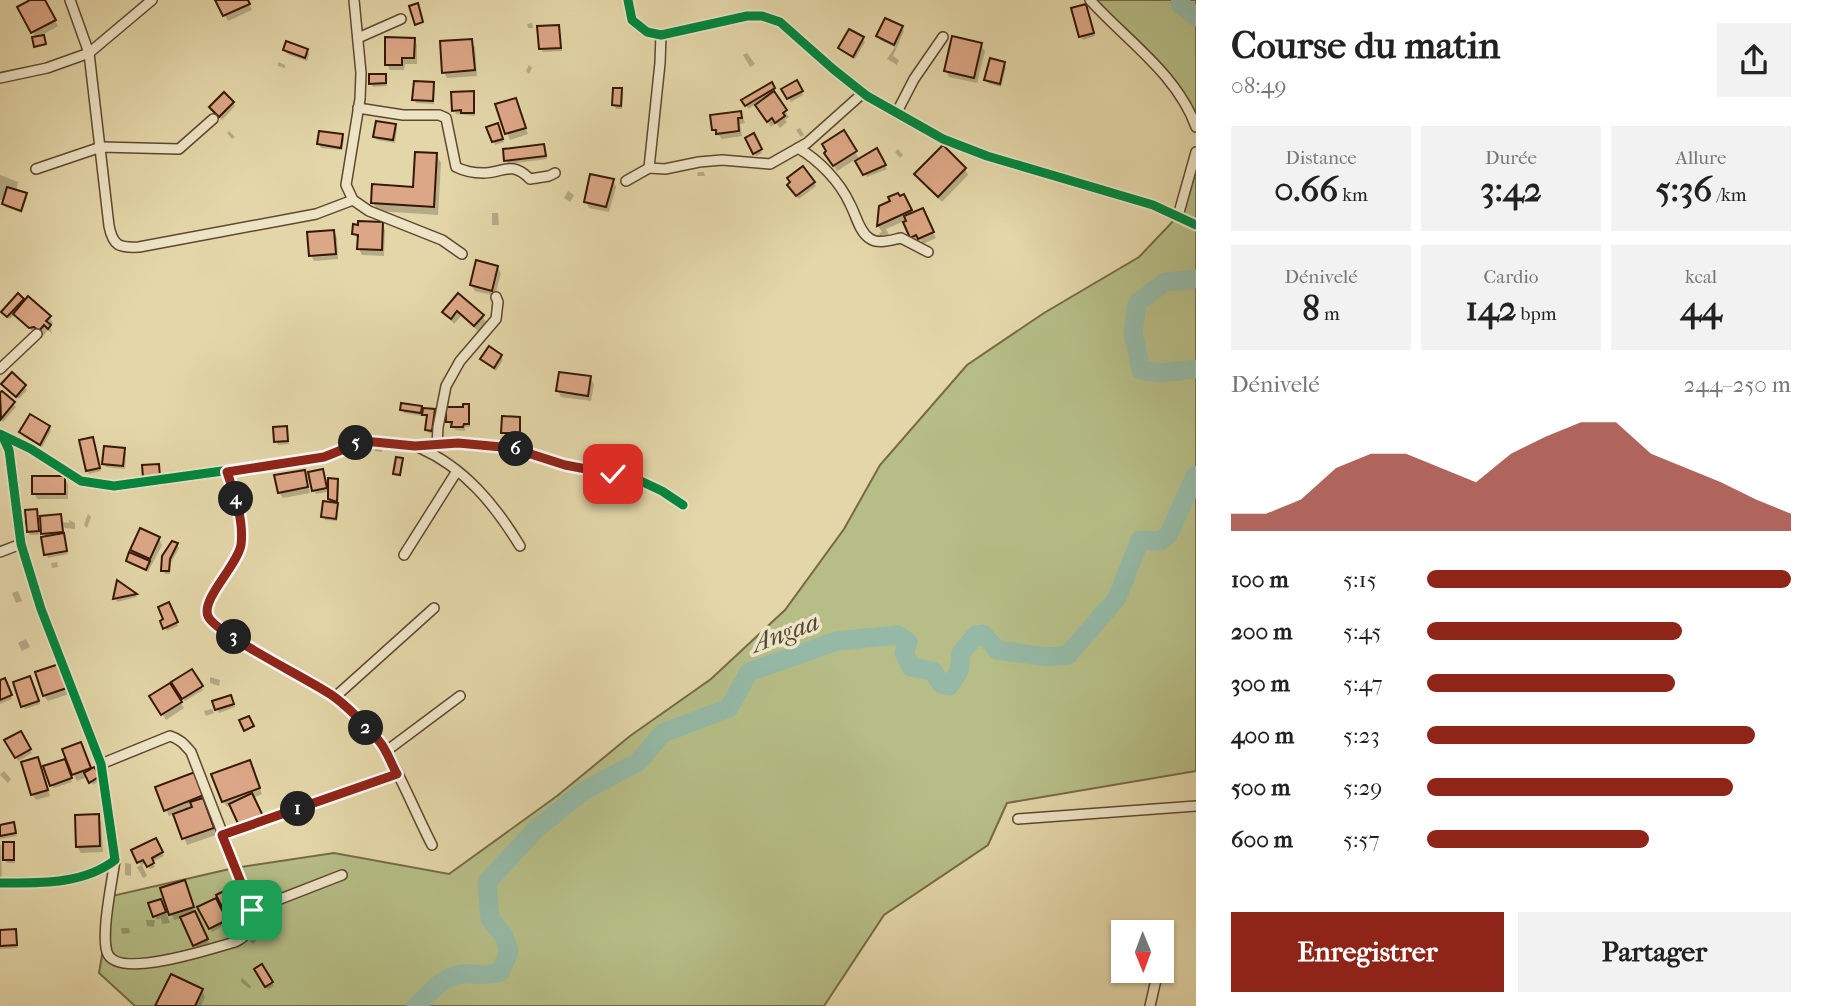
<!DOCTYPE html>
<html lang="fr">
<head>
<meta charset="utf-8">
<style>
  body { margin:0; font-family:"IM FELL French Canon",serif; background:#f2f2f2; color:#222; height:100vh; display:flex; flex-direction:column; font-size:26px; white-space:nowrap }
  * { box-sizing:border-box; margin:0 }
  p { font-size:23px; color:#767676 }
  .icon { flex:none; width:38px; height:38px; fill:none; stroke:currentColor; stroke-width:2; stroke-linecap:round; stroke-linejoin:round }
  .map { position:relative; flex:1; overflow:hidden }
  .sheet { display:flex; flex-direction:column; background:#fff; width:630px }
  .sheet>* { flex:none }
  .needle { width:46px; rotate:179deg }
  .fabs { position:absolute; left:1111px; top:920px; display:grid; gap:14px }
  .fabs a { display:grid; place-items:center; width:63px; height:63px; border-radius:0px; background:#fff; box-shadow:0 2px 5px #0004; font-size:35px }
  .pin { position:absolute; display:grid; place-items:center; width:60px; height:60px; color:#fff; margin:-30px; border-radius:14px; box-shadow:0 4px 10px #0006 }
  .km { position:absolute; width:35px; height:35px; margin:-18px; border-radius:50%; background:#222; color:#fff; font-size:19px; line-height:35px; text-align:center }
  .round { display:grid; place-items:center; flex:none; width:74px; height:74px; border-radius:0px; background:#f2f2f2 }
  .head { display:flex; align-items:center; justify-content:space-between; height:119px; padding:0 35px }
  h1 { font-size:38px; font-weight:800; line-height:52px }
  .figures { display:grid; grid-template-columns:repeat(3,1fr); gap:10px; height:119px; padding:7px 35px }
  .figures div { display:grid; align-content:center; border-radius:0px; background:#f2f2f2; text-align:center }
  .figures b { font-size:35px; font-weight:800 }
  .figures small { font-size:19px; font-weight:400 }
  .figures p { font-size:19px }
  .chart { height:196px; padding:14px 35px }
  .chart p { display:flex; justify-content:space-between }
  .chart svg { width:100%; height:126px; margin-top:7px; fill:#8f2418; opacity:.7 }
  .primary-button { display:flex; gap:14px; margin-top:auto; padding:14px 35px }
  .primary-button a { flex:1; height:80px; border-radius:0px; background:#8f2418; color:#fff; font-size:28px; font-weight:800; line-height:80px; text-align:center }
  .primary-button a+a { background:#f2f2f2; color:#222 }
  ul { padding:0 35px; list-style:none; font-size:23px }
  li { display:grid; grid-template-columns:112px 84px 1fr; align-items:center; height:52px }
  li i { height:18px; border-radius:9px; background:#8f2418 }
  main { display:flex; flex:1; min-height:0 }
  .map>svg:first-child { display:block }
  .green { fill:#b6bd86; stroke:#766a46; stroke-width:2 }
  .shadow { fill:#0003 }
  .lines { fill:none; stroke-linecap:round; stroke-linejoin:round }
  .river { stroke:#95b9a6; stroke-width:19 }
  .building { fill:#dca786; stroke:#351705; stroke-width:2 }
  .street-casing { stroke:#60472e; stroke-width:12 }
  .street { stroke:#ede4c6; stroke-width:9 }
  .cycleway-casing { stroke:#ede4c6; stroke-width:13 }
  .cycleway { stroke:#00873e; stroke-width:9 }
  .route-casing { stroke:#fff; stroke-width:14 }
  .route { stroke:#8f2418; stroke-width:9 }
  .labels { text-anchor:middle; stroke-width:7; stroke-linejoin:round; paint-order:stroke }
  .water-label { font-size:26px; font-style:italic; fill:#524835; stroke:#ede4c6 }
</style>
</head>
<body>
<main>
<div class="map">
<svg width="1196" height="1006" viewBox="0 0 1196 1006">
  <rect width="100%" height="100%" fill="#e3d6a8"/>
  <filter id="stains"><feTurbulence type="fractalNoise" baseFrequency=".00286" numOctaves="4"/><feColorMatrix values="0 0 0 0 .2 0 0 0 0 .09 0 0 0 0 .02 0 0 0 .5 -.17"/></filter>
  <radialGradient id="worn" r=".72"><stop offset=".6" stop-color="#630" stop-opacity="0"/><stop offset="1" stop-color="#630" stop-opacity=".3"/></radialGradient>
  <!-- green -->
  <g class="green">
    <polygon points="1090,0 1196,0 1196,127 1171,84"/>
    <polygon points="1196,152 1196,771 1007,803 988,845 884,915 824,1006 135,1006 99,973 112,896 234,868 334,853 449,874 557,796 630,736 711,679 785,610 844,529 880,465 967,365 1044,313 1139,257 1178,216"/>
  </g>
  <!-- shadow -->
  <g class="shadow">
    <polygon points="33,0 43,0 58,26 42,35 46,45 36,47 34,39 36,38 19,7"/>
    <polygon points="217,0 247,0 252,10 228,21"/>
    <polygon points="1087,10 1095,36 1083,40 1081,36"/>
    <polygon points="532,23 533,28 528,28 527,24"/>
    <polygon points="558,26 562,51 543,52 541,49"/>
    <polygon points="901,27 904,31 893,56 899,60 897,65 887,59 895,47 880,40 878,36"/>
    <polygon points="414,39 417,45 417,64 405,64 404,70 390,70 387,64"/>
    <polygon points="862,39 865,42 855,59 840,48"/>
    <polygon points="471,41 475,47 477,76 447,78 444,72"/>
    <polygon points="981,45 985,51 977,83 949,77 946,71"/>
    <polygon points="285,50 307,50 309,54 307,61 287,54"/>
    <polygon points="747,53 755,64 750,67 743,55"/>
    <polygon points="278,62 285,65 285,68 278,66"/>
    <polygon points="1004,64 1006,67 1001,87 988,83 986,80"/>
    <polygon points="529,65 532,68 529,74 526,71"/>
    <polygon points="385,76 387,86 373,87 371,83"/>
    <polygon points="796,82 803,95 791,102 784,89"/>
    <polygon points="433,84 435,87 434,104 416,103 414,99"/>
    <polygon points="771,84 776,92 773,94 789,117 785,120 787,122 780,128 776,123 771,127 756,104 748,109 744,101"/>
    <polygon points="621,90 623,93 622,109 616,109 614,105"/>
    <polygon points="473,93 475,116 456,114 454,110"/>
    <polygon points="515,100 528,134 510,140 497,105"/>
    <polygon points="233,103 235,106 222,120 211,108"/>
    <polygon points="741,113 745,123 740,124 742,136 722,139 714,130"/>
    <polygon points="395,125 397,129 395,143 377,140 375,137"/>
    <polygon points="489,128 499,129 504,142 495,145"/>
    <polygon points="800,128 804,135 801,137 796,130"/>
    <polygon points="229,131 235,137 232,139 227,133"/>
    <polygon points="843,133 860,160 876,151 887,169 867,177 856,159 837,171 826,153"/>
    <polygon points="342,136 344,139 342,150 321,148 319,144"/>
    <polygon points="753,136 762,153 756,156 747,139"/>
    <polygon points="543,146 547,159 508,164 506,161"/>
    <polygon points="898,149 903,155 900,158 895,152"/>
    <polygon points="436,155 441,163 438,215 378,211 373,203 415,188"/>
    <polygon points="802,168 816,186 799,199 791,189"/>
    <polygon points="965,169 968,175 942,202 917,175"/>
    <polygon points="698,172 704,172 705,176 697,176"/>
    <polygon points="0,175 18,182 16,191 25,194 27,198 22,213 5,207 4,201 0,200"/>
    <polygon points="613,181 616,187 609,212 589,208 586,202"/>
    <polygon points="568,191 574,195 570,202 564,198"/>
    <polygon points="907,202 913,214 925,216 936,238 923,244 921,240 915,243 904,221 886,229 889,235 881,238 879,233 882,232 878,226 880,207"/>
    <polygon points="492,213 498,213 499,225 492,225"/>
    <polygon points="382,224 385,230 384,256 362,255 359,249 359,240 354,234"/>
    <polygon points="334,232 337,238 338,259 314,261 311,255"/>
    <polygon points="497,267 501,273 495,296 475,291 471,285"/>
    <polygon points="458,295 482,316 486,322 478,331 461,316 454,324 444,312"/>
    <polygon points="23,300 49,317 53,323 50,326 52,334 48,330 43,336 39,332 34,333 15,314 10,319 6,316"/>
    <polygon points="501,356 503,360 496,371 482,359"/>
    <polygon points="12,375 27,390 19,399 6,388"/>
    <polygon points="590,378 594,384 591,401 561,397 558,391"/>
    <polygon points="0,393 16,407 3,422 0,419"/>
    <polygon points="468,405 470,409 470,427 465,427 465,431 455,430 453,425 450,425 448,421"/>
    <polygon points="421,407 424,413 434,411 436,414 434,434 429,433 427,430 428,418 423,412 422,416 404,413 402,410"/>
    <polygon points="519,419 521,437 505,436 503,433"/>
    <polygon points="49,427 51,431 42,447 23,436 21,432"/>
    <polygon points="286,428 289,444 278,445 276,441"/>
    <polygon points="92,439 101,471 89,474 87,470"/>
    <polygon points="375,447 382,448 382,452 375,451"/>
    <polygon points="124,450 126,453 125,469 106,467 104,463"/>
    <polygon points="508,454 513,455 513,462 508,461"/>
    <polygon points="304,472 310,493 283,498 279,492"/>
    <polygon points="324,475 327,492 316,494 314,490"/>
    <polygon points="64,478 68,484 68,499 37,499 34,493"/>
    <polygon points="337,481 339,484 338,505 336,504 338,508 337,521 325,520 323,516 333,504 329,499"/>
    <polygon points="36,511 39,535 30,535 28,532"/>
    <polygon points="88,514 91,517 87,528 84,525"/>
    <polygon points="60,516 62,522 69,523 69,520 75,523 75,529 65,528 63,525 68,554 48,558 43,539 46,538 43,533"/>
    <polygon points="159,539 162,545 148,572 130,564 128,561 136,557 132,550"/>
    <polygon points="177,544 179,548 171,563 170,574 165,574 163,570"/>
    <polygon points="57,562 58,567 52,568 51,563"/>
    <polygon points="118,583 136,595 137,597 117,602 115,598"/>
    <polygon points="18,591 22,601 16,603 12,593"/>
    <polygon points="168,604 178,626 167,631 162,622"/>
    <polygon points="26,639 30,647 22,651 18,643"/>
    <polygon points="192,671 203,690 185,701 174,682"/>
    <polygon points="61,672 69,694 48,701 44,696"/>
    <polygon points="210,677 220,680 219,686 210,683"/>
    <polygon points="32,681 40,704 25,709 23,706"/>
    <polygon points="0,682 6,683 12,699 0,704"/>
    <polygon points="169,686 184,708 166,720 152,697"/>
    <polygon points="233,700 235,707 219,713 217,709"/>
    <polygon points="212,709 214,713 206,716 204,711"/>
    <polygon points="20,733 32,753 18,761 7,740"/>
    <polygon points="84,750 91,770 93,769 100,780 93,785 87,777 77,781 70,769"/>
    <polygon points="38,759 50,796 36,800 32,794"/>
    <polygon points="64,761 72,782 54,788 52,785"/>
    <polygon points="252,768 262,794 253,798 265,823 245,833 231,805 227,807 223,801"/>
    <polygon points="4,771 11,779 8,783 0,775"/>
    <polygon points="194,774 206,802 204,803 216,835 187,845 175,814 169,816 157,788"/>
    <polygon points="98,816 101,822 103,852 81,853 77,847"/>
    <polygon points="13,824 17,836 0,839 0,826"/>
    <polygon points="156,840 164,856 152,862 155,867 150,869 147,862 142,865 147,876 143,878 137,867 141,865 133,851"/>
    <polygon points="0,844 1,846 2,884 0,884"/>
    <polygon points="13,844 15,863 7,863 5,860"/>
    <polygon points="125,863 131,864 131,876 125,875"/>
    <polygon points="236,887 253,921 235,930 218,896"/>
    <polygon points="187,888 195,914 209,943 197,948 182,918 174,920 162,889"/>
    <polygon points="215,900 227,924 212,932 200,908"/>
    <polygon points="163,905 169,920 170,923 162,924 161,918 157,920 155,916"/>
    <polygon points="146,920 155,920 154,927 147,926"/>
    <polygon points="121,928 129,928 130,933 122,934"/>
    <polygon points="15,930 18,948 0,949 0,932"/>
    <polygon points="254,933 258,936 254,944 250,942"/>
    <polygon points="262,967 274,986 268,990 256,970"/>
    <polygon points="242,978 251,986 250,989 241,982"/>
    <polygon points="202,991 205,997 201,1006 157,1006"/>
  </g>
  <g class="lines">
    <!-- river -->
    <g class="river">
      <polyline points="1181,0 1180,4 1196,17"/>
      <polyline points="1196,279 1165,282 1137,303 1133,332 1141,370 1162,373 1196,369"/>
      <path d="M416 1006C429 994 442 977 461 974 475 973 486 977 500 972L509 952 504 936 490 919 487 882 536 829 582 792 638 762 663 733 729 708 749 672 837 641 898 635 908 642 904 653 911 667 933 671 941 684 949 686 959 671 961 653 976 635 983 634 997 650 1048 657 1068 655 1117 598 1140 540 1160 541 1168 535 1196 475"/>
    </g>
  </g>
  <!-- building -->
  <g class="building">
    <polygon points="30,0 45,0 56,20 31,33 17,7"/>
    <polygon points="215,0 248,0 250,4 223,16"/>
    <polygon points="418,3 423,22 415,25 409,6"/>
    <polygon points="1086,4 1094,33 1079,37 1071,8"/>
    <polygon points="885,18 903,26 894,45 876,36"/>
    <polygon points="559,25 561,48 539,49 537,26"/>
    <polygon points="849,29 864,37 853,57 838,48"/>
    <polygon points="44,35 46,44 34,47 32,37"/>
    <polygon points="952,36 982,43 974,78 944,71"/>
    <polygon points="385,37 415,38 414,58 402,58 402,65 385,65"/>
    <polygon points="472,39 475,70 442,73 440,41"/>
    <polygon points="286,41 308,49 305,58 283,50"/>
    <polygon points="990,58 1005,62 1000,84 984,80"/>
    <polygon points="369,74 386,74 386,83 369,84"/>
    <polygon points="797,80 803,91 787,99 781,89"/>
    <polygon points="414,81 434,82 433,101 412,100"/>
    <polygon points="772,82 775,88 745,106 741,100"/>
    <polygon points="613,88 622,88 621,106 612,105"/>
    <polygon points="474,91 474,113 461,113 461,110 452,111 451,92"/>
    <polygon points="774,91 787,110 783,113 785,116 775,123 772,118 767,122 755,105"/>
    <polygon points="224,92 234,102 219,117 209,107"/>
    <polygon points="516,98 526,128 505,134 495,104"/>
    <polygon points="741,111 742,118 738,118 739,131 716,134 716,130 712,130 710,115"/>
    <polygon points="376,121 396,124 393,140 373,137"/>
    <polygon points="498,123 503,139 492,142 486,127"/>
    <polygon points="844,130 857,151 833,166 824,153 826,151 822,144"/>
    <polygon points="319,131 343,134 341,148 317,144"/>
    <polygon points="754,133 762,149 753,154 745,138"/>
    <polygon points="544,144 546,156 504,161 503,149"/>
    <polygon points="943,145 966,168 938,197 914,174"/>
    <polygon points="877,148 886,165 863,175 855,161"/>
    <polygon points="415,152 437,153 434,207 371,203 372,184 413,187"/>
    <polygon points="803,166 815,182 796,196 787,185 790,182 787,178"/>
    <polygon points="590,174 614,179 606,207 584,202"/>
    <polygon points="7,187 27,193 21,211 2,204"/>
    <polygon points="898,193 900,196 904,194 912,210 877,226 879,206 890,201 888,197"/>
    <polygon points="923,208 934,232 918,239 916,235 910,238 903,222 906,221 904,216"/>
    <polygon points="358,221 383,222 382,250 357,249 358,235 352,234 353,224 358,225"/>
    <polygon points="334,230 336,254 309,256 307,232"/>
    <polygon points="476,260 498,266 492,291 470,285"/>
    <polygon points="18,293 24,299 7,317 1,312"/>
    <polygon points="458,293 484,315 474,326 457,311 451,319 442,312"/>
    <polygon points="28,296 51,316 46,321 51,325 48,329 44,325 39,331 34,327 29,328 13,314"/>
    <polygon points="489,346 502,355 494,368 480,359"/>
    <polygon points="12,372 26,385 16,397 1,384"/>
    <polygon points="559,372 591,376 588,396 556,391"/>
    <polygon points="2,391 15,402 1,419 0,392"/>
    <polygon points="401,403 422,406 421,413 400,410"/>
    <polygon points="463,404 469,404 469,424 464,424 463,427 451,427 452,422 446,422 446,407 463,407"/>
    <polygon points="423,408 435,409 432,431 425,430 427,415 422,415"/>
    <polygon points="30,414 50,426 40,445 19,432"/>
    <polygon points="502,416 520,417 520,433 501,433"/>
    <polygon points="287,426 288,441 274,442 273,427"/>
    <polygon points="93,437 100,468 86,471 79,440"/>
    <polygon points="104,446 125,448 123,466 102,464"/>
    <polygon points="396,457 403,458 400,475 393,474"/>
    <polygon points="159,464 160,477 143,478 142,465"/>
    <polygon points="323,469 327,488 312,491 308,472"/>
    <polygon points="305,470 308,487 278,493 274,475"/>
    <rect x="32" y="476" width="33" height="18"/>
    <polygon points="328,478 338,479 337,502 328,499"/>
    <polygon points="323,501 338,503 336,519 321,517"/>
    <polygon points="37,509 39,531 27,532 25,510"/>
    <polygon points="61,514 63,532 41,534 40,516"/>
    <polygon points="140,528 160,537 150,559 130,550"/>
    <polygon points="64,533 67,551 44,555 41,537"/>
    <polygon points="172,541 178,543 170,559 169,571 161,571 162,556"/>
    <polygon points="129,552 150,561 146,570 126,561"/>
    <polygon points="117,580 137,594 113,599"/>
    <polygon points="169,602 178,622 163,629 160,621 163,619 158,607"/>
    <polygon points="59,664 67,688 43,696 35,672"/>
    <polygon points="192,669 203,686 182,699 171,682"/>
    <polygon points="30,676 39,701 21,707 13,682"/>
    <polygon points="5,678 12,695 0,700 0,680"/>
    <polygon points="170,683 182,702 161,715 149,696"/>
    <polygon points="231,695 234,704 215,710 212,701"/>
    <polygon points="249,716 254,726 244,731 239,720"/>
    <polygon points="21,731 31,749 15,758 4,740"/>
    <polygon points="81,742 91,768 72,775 62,749"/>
    <polygon points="38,757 48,790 31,795 21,762"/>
    <polygon points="65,759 72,778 50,786 43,766"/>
    <polygon points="250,760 260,788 222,802 211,774"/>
    <polygon points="94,767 100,776 89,783 84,773"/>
    <polygon points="195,772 204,795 164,811 155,787"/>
    <polygon points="252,793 263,816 240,828 229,804"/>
    <polygon points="203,798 214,828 182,839 173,814 192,807 190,802"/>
    <polygon points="99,814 100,846 76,847 75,815"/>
    <polygon points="14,822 16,833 0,836 0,825"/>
    <polygon points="156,838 163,852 152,858 154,863 147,867 143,860 137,863 131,850"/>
    <rect x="3" y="842" width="11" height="18"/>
    <polygon points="185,880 194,907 169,915 160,888"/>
    <polygon points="236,885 251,914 231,925 216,895"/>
    <polygon points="216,898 227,920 209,929 197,907"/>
    <polygon points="161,899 166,912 153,917 148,903"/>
    <polygon points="195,911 208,939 193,946 180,917"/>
    <polygon points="16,929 17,945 0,946 0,930"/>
    <polygon points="262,964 273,982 265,987 254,969"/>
    <polygon points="171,974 203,989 195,1006 155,1006"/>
  </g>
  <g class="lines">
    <!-- street casing -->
    <g class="street-casing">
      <g id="street">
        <path d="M70 0 89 53 109 226C113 246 119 248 139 247L316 214 353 200"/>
        <polyline points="354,0 361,73 360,99 346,185 353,200 369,211 442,240 462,254"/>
        <polyline points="628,0 632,20 647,32 661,35 747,16 762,16 780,22 833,69 867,96 943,139 987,156 1153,205 1196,225"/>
        <path d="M1090 0C1126 40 1177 74 1196 127"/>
        <polyline points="358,38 401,19"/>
        <polyline points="0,78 47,68 89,53 152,0"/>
        <path d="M358 108 403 115H439L446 118 456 167C464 171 474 173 483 173 503 173 511 160 530 179L549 176 555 173"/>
        <polyline points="897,112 914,79 943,37"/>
        <path d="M798 148C819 160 840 182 850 204 856 215 859 231 869 238 878 245 891 240 901 238L928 252"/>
        <polyline points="649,168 665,169 699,162 722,160 770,164 807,143 863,93"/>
        <polyline points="36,169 101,147 179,149 213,119"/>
        <polyline points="626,181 649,168 660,63 661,35"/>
        <polyline points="1178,216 1196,152"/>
        <polyline points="0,369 37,334"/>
        <polyline points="0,434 31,449 81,481 114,486 324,457 364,441 415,446 458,443 512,448 565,465 630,476 662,491 683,505"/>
        <polyline points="437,446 438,427 446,386 460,361 496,319 498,302 496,297"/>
        <path d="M420 448C465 468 495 505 520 546"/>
        <path d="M227 472C235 495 247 525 239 550 234 568 202 599 208 616 215 636 315 680 337 699 350 710 373 730 382 744 401 776 415 812 432 845"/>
        <polyline points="0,552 21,544"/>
        <polyline points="404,555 457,471"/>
        <polyline points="335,697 434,608"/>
        <polyline points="385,752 460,696"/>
        <path d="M101 764 170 736C180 739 184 744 191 752L252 910C254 925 248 936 235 942 213 948 116 981 107 952 101 933 112 882 115 860"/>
        <polyline points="1018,819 1196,806"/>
        <polyline points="222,835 397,774"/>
        <path d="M0 883C38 883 83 885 115 860L101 764 41 609 21 544 9 450 3 437"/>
        <polyline points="252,910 342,875"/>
        <polyline points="1162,957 1162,955"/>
        <polyline points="1150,1006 1158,971"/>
      </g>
    </g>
    <!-- street -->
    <use href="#street" class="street"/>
    <!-- cycleway casing -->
    <g class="cycleway-casing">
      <g id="cycleway">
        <polyline points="628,0 632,20 647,32 661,35 747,16 762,16 780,22 833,69 867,96 943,139 987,156 1153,205 1196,225"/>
        <polyline points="0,434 31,449 81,481 114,486 324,457 364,441 415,446 458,443 512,448 565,465 630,476 662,491 683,505"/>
        <path d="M0 883C38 883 83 885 115 860L101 764 41 609 21 544 9 450 3 437"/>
      </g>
    </g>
    <!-- cycleway -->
    <use href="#cycleway" class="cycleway"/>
  </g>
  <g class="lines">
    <!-- route casing -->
    <g class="route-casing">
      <path id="route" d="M252 910 222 835 397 774C391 764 387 750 379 741 369 728 347 706 333 696 312 681 214 633 208 616 201 599 237 566 241 545 244 521 235 495 227 472L324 457 364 441 415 446 458 443 512 448 565 465 613 474"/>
    </g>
    <!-- route -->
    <use href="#route" class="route"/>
  </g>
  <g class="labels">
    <!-- water labels -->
    <g class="water-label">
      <text transform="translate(785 632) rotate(-20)" y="9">Angaa</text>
    </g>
  </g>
  <rect width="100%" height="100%" filter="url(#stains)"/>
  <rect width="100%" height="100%" fill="url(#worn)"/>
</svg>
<div class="fabs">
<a><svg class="needle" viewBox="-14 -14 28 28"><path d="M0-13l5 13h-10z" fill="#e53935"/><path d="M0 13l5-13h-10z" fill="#767676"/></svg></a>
</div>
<div class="pin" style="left:252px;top:910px;background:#1e9e55"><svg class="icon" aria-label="arrive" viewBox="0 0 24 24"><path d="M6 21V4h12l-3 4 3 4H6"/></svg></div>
<div class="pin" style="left:613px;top:474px;background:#d93025"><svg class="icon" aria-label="check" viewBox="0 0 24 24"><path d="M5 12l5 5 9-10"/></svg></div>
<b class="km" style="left:298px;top:809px">1</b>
<b class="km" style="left:366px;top:728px">2</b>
<b class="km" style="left:234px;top:637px">3</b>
<b class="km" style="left:236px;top:499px">4</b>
<b class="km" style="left:356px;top:443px">5</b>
<b class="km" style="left:516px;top:449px">6</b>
</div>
<section class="sheet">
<div class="head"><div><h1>Course du matin</h1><p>08:49</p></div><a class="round"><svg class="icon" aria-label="share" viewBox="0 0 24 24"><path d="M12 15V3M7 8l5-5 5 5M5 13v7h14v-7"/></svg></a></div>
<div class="figures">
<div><p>Distance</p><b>0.66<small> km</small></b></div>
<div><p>Durée</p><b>3:42</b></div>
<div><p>Allure</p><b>5:36<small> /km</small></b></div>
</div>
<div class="figures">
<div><p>Dénivelé</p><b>8<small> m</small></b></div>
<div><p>Cardio</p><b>142<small> bpm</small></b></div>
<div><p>kcal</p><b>44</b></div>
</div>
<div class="chart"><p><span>Dénivelé</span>244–250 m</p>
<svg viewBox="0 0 160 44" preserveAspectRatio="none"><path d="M0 44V38L10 38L20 33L30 22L40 17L50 17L60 22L70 27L80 17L90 11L100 6L110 6L120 17L130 22L140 27L150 33L160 38V44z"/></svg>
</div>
<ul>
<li><b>100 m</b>5:15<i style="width:100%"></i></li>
<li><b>200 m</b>5:45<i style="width:70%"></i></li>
<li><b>300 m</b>5:47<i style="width:68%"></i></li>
<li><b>400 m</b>5:23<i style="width:90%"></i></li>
<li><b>500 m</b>5:29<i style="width:84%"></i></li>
<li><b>600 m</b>5:57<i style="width:61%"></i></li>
</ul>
<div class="primary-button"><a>Enregistrer</a><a>Partager</a></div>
</section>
</main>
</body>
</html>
